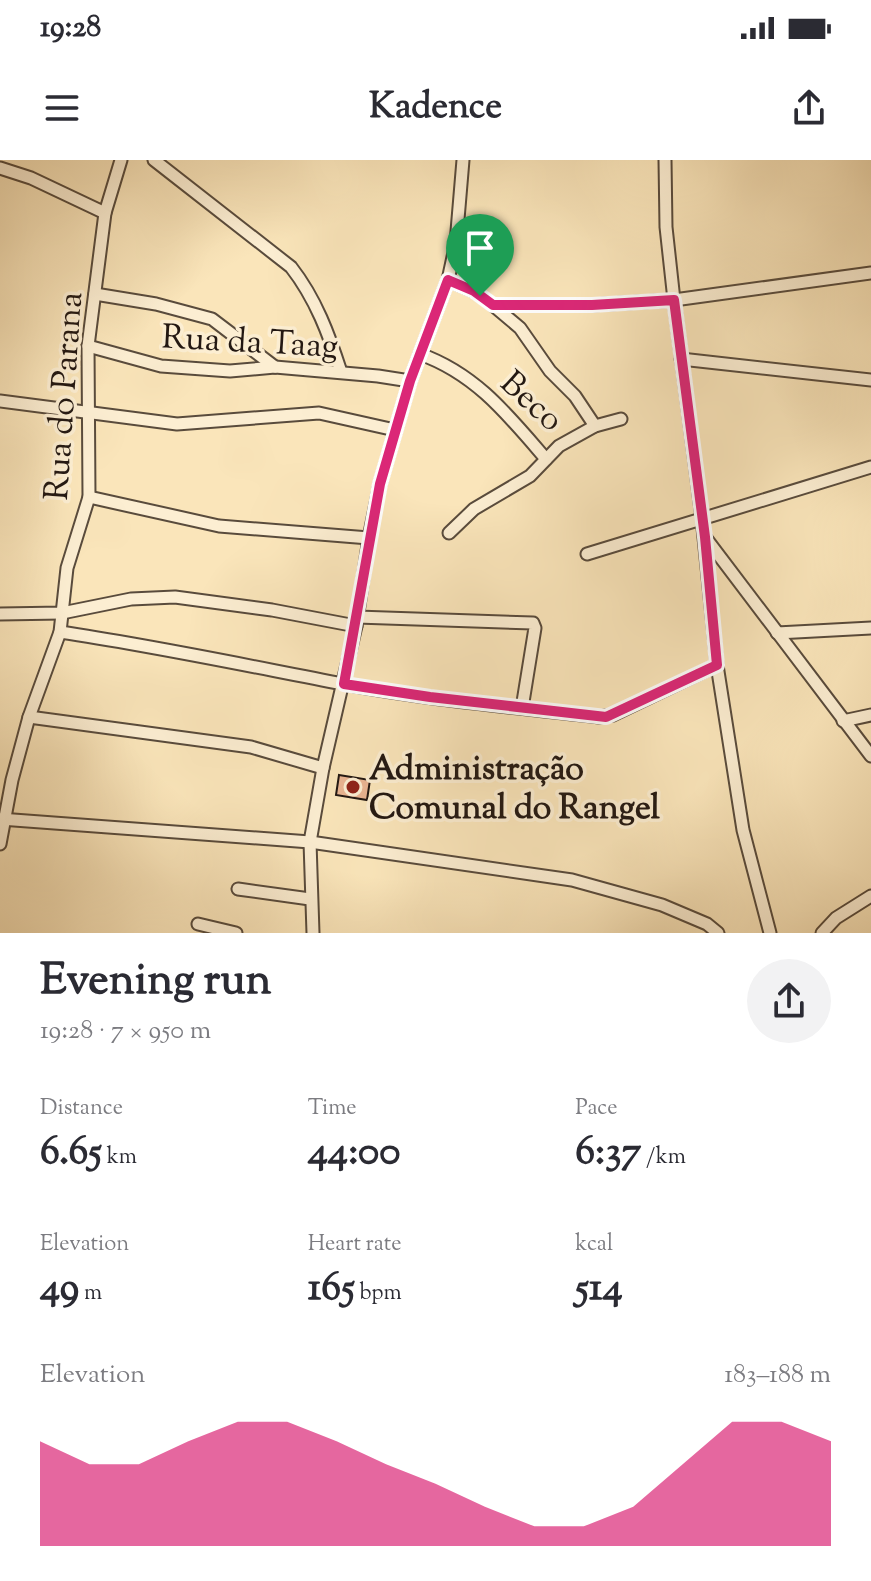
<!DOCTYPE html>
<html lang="en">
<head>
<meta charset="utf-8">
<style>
  body { margin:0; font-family:"Sorts Mill Goudy",serif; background:#f2f2f3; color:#2b2b33; height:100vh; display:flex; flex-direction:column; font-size:30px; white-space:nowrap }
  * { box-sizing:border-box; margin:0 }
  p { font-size:26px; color:#7c7c81 }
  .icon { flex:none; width:44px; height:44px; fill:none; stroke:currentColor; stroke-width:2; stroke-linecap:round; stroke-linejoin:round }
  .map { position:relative; height:773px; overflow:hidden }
  .sheet { display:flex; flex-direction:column; background:#fff; flex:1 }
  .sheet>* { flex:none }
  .pin { position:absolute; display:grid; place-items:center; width:68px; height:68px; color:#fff; margin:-82px -34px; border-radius:50% 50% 50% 0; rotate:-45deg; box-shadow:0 0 8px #0007 }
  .pin .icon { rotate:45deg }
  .round { display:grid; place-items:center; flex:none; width:84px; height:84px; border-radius:42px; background:#f2f2f3 }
  .overview { display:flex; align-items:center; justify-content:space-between; height:136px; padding:0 40px }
  h1 { font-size:44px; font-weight:800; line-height:60px }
  .metrics { display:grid; grid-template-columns:repeat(3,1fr); gap:12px; height:136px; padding:8px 40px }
  .metrics div { display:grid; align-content:center }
  .metrics b { font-size:40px; font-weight:800 }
  .metrics small { font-size:22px; font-weight:400 }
  .metrics p { font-size:22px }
  .chart { height:224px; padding:16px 40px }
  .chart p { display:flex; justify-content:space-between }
  .chart svg { width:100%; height:144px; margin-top:8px; fill:#db2777; opacity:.7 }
  .status { display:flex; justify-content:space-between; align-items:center; height:56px; padding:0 40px; background:#fff; direction:ltr }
  .status svg { height:22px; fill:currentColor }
  header { display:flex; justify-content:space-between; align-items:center; height:104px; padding:0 40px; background:#fff; font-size:36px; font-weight:800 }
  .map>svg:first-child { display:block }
  .building { fill:#eab592; stroke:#231812; stroke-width:2 }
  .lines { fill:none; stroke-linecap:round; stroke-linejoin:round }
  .minor-casing { stroke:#594b3c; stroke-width:15 }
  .minor { stroke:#fceed2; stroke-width:11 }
  .route-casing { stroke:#fff; stroke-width:16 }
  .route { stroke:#db2777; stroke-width:10 }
  .poi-dot { fill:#8f2418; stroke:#fceed2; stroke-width:3 }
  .labels { text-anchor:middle; stroke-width:7; stroke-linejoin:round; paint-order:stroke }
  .street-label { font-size:34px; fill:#231812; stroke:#fceed2 }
  .poi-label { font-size:34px; font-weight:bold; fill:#231812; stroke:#fceed2; text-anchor:start }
</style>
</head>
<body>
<div class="status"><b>19:28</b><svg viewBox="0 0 49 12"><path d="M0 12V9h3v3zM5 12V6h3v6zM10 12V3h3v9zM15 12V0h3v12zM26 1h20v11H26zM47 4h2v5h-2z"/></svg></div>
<header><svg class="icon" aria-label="menu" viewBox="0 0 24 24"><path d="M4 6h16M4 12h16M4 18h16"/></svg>Kadence<svg class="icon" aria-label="share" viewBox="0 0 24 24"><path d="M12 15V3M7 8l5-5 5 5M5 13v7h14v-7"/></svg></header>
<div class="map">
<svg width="871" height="773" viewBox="0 0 871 773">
  <rect width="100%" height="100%" fill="#fae5ba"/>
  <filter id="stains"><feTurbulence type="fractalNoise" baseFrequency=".0025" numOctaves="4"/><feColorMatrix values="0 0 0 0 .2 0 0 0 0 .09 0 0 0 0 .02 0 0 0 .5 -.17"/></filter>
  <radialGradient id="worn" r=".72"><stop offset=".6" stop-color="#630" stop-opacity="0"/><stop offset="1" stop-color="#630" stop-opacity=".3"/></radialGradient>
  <!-- building -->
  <polygon class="building" points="339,615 370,620 367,640 336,635"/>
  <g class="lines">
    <!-- minor casing -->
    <g class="minor-casing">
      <g id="minor">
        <path d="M154 0 291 107C316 139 329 175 341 212"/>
        <polyline points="665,0 666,67 674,140 702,358 717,505 743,670 770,773"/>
        <polyline points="0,8 31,18 105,53"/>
        <polyline points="448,120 474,131 493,145 592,145 674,140 871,113"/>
        <polyline points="95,134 156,144 212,159 275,207"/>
        <polyline points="494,146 520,168 550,211 575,236 595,266"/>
        <polyline points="88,186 161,206 230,211 275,207 378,216 410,221"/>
        <path d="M420 194C476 214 508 255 546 299"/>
        <polyline points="681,199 871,220"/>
        <polyline points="0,241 177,264 319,253 395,270"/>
        <polyline points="89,337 219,366 369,378"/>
        <polyline points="449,373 474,349 530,316 559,286 595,266 621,259"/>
        <polyline points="705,377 871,596"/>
        <polyline points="587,394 871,307"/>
        <polyline points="0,454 62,453 131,439 175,437 272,450 356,466"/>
        <polyline points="357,457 533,463 535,468 522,548"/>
        <path d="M60 472C155 486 249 506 343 524 428 540 514 547 599 557L613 555 717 505"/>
        <polyline points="777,473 871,468"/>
        <polyline points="29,557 251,587 323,608"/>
        <polyline points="843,561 871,555"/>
        <polyline points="0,659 310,682 572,720 662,745 707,764 718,773"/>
        <polyline points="0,684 12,620 29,557 60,472 67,408 89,337 88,186 105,53 121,0"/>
        <polyline points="238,729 310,739"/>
        <polyline points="198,764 236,773"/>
        <polyline points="313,773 310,682 323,608 356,466 369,378 380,324 410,221 448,120 456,83 463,0"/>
        <polyline points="822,773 836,758 871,736"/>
      </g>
    </g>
    <!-- minor -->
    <use href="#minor" class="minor"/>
  </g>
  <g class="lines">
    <!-- route casing -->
    <g class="route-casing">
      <polygon id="route" points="448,120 474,131 493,145 592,145 674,140 705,377 717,505 606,557 430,537 344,524 380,324 410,221"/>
    </g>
    <!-- route -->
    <use href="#route" class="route"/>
  </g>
  <!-- markers -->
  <circle class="poi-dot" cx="353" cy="627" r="8"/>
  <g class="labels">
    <!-- street labels -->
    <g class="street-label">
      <text transform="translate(250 180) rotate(3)" y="12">Rua da Taag</text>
      <text transform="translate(62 236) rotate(-86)" y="12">Rua do Parana</text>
      <text transform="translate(533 240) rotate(42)" y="12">Beco</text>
    </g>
    <!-- poi labels -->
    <g class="poi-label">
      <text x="369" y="619">Administração<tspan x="369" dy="39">Comunal do Rangel</tspan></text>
    </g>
  </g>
  <rect width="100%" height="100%" filter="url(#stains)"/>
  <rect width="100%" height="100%" fill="url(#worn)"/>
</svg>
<div class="pin" style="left:480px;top:136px;background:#1e9e55"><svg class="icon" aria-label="arrive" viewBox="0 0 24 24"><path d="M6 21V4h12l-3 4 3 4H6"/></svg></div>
</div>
<section class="sheet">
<div class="overview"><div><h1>Evening run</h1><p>19:28 · 7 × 950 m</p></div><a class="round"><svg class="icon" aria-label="share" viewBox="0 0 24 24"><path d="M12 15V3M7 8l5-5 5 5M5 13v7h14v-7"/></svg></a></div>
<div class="metrics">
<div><p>Distance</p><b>6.65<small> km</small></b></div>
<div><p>Time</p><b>44:00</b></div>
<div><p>Pace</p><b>6:37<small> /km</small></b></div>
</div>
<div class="metrics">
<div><p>Elevation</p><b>49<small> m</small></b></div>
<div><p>Heart rate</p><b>165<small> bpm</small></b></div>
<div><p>kcal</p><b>514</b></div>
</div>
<div class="chart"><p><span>Elevation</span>183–188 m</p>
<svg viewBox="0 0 160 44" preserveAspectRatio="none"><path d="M0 44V12L10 19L20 19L30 12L40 6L50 6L60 12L70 19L80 25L90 32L100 38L110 38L120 32L130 19L140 6L150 6L160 12V44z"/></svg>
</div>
</section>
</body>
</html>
